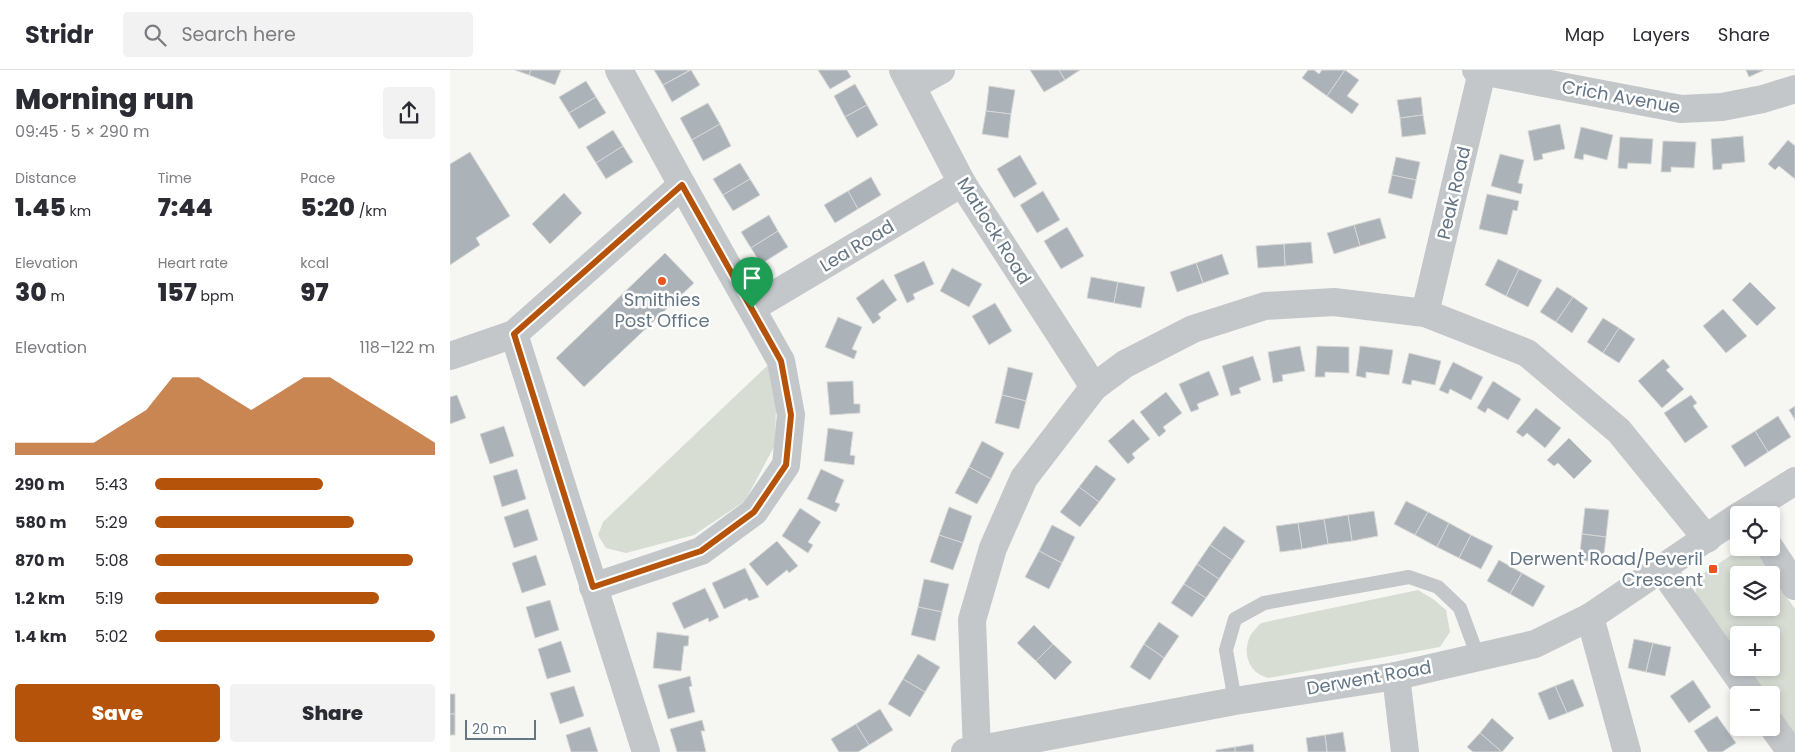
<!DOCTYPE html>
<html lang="en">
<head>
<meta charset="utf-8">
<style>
  body { margin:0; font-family:Poppins,sans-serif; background:#f2f2f3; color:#2b2b33; height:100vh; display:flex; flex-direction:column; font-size:19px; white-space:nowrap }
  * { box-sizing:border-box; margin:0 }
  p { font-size:16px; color:#7c7c81 }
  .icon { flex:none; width:28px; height:28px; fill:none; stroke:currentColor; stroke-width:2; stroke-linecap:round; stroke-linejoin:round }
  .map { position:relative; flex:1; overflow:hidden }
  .details { display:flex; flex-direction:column; background:#fff; width:450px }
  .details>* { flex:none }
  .controls { position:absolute; left:1280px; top:436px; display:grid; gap:10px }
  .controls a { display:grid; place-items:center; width:50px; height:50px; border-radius:5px; background:#fff; box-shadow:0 2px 8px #0003; font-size:25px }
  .scale { position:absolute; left:15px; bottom:12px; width:71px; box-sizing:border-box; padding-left:5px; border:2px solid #647584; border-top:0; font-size:14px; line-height:18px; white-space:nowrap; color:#647584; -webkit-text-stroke:4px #fff; paint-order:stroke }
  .pin { position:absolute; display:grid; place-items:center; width:42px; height:42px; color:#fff; margin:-51px -21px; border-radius:50% 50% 50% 0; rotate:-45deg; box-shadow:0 0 5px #0007 }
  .pin .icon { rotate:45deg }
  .round { display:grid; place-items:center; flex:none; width:52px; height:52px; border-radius:5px; background:#f2f2f3 }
  .summary { display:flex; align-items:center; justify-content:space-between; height:85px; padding:0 15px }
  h1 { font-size:28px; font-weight:800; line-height:38px }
  .stats { display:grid; grid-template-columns:repeat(3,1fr); gap:8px; height:85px; padding:5px 15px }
  .stats div { display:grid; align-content:center }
  .stats b { font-size:25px; font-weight:800 }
  .stats small { font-size:14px; font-weight:400 }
  .stats p { font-size:14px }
  .chart { height:140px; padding:10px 15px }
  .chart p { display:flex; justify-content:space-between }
  .chart svg { width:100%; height:90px; margin-top:5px; fill:#b45309; opacity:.7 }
  .button { display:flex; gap:10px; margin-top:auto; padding:10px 15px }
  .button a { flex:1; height:58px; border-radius:5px; background:#b45309; color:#fff; font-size:20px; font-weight:800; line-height:58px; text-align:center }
  .button a+a { background:#f2f2f3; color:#2b2b33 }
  ul { padding:0 15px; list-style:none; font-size:16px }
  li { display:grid; grid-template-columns:80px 60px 1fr; align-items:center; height:38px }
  li i { height:12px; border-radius:6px; background:#b45309 }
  header { display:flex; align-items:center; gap:30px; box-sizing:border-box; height:70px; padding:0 25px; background:#fff; border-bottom:1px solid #e1e1e2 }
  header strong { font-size:24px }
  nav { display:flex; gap:28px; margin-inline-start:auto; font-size:18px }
  .search { width:350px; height:45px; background:#f2f2f3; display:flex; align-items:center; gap:12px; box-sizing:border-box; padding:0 18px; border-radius:5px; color:#7c7c81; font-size:19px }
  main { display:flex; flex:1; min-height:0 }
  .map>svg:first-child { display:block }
  .green { fill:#d7ddd3; fill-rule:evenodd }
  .building { fill:#abb3b9; stroke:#d7d7d5 }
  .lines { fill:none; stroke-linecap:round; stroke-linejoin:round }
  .service { stroke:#c3c7ca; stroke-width:14 }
  .minor { stroke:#c3c7ca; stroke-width:28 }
  .route-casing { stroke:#fff; stroke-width:10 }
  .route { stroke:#b45309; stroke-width:6 }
  .poi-dot { fill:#e9551f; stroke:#fff; stroke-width:2 }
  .labels { text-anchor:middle; stroke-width:5; stroke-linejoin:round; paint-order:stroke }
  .street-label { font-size:18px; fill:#647584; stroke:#fff }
  .poi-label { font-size:18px; fill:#647584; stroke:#fff }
</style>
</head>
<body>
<header>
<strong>Stridr</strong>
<div class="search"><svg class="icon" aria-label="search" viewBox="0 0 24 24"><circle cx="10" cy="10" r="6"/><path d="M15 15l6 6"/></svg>Search here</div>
<nav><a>Map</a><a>Layers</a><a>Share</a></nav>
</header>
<main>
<section class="details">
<div class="summary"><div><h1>Morning run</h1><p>09:45 · 5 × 290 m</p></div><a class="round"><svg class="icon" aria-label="share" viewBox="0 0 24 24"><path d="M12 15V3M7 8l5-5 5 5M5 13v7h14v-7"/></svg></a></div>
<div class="stats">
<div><p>Distance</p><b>1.45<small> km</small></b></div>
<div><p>Time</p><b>7:44</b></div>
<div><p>Pace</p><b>5:20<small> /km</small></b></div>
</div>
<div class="stats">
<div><p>Elevation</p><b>30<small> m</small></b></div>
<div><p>Heart rate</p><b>157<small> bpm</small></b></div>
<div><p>kcal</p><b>97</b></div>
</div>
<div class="chart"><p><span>Elevation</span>118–122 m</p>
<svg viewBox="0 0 160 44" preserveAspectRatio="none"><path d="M0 44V38L10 38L20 38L30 38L40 30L50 22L60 6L70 6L80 14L90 22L100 14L110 6L120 6L130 14L140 22L150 30L160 38V44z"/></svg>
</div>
<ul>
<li><b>290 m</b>5:43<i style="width:60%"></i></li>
<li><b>580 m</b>5:29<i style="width:71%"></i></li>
<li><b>870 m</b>5:08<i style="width:92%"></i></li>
<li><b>1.2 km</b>5:19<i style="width:80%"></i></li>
<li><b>1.4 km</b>5:02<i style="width:100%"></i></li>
</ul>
<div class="button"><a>Save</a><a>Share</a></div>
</section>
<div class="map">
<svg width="1345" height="682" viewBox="0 0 1345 682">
  <rect width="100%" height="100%" fill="#f6f6f2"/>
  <!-- green -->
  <g class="green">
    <polygon points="318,295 326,337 325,375 295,431 244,465 176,483 156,478 148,465 153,452"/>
    <path d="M1298 482 1308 486 1345 539V669L1321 636V625H1314L1294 598H1321V565H1289V589L1248 532 1245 517 1248 507 1280 486ZM1289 505H1321V538H1289Z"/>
    <path d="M968 520 983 529 996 540 1000 562 990 577 818 608C799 603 792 584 800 566 803 561 807 557 811 553Z"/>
  </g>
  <!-- building -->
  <g class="building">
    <polygon points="65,0 81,0 79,5"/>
    <polygon points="81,0 111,0 105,15 79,5"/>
    <polygon points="204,0 240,0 213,15"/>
    <polygon points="241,0 250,15 222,32 213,15"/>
    <polygon points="368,0 397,0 401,7 380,19"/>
    <polygon points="580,0 609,0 615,10 594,22"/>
    <polygon points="609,0 630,0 615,10"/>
    <polygon points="858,0 864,0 869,4 872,0 895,0 877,26 852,8"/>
    <polygon points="895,0 909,10 897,26 909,34 902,44 877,26"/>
    <polygon points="1296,0 1314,0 1299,7"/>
    <polygon points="136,11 146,27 119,43 109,27"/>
    <polygon points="405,14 417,35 395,47 384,26"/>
    <polygon points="539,16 565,20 561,44 536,41"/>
    <polygon points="146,27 156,43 129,59 119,43"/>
    <polygon points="971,27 973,45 950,48 947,30"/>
    <polygon points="258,33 270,54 242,70 230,48"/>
    <polygon points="417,35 428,55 407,68 395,47"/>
    <polygon points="536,41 561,44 558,68 532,64"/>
    <polygon points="973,45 976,64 952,67 950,48"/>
    <polygon points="270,54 281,76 253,91 242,70"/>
    <polygon points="1110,54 1115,79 1092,84 1093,89 1084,91 1078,61"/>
    <polygon points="1131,57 1163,65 1157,90 1134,84 1133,90 1124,88"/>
    <polygon points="163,60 173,76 146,93 136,77"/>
    <polygon points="1293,66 1295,92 1272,94 1272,99 1263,100 1261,69"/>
    <polygon points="1170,67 1203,69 1201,94 1178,93 1177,99 1168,98"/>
    <polygon points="1338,70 1345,76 1345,109 1329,96 1325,100 1318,94"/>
    <polygon points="1213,71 1246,72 1244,98 1221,97 1221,102 1211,102"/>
    <polygon points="173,76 183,92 156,109 146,93"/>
    <polygon points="20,82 60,146 26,168 30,175 0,195 0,94"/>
    <polygon points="1050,84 1074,90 1068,113 1073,114 1071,124 1041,116"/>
    <polygon points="570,85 587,114 564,128 547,99"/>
    <polygon points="946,87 970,92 966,110 942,105"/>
    <polygon points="290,93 300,109 273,125 263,109"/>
    <polygon points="942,105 966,110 962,129 938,123"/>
    <polygon points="421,107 431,125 408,139 398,121"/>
    <polygon points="300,109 310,125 283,141 273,125"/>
    <polygon points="398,121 408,139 385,153 374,135"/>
    <polygon points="593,121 610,150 587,163 570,135"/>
    <polygon points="114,123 132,143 100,174 82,154"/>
    <polygon points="1037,124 1069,131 1067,141 1063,140 1057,165 1029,159"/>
    <polygon points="319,145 328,161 301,178 291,162"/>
    <polygon points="930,148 936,168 910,176 904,155"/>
    <polygon points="904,155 910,176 884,184 877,163"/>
    <polygon points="617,157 634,186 611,199 594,171"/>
    <polygon points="328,161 338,177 311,194 301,178"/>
    <polygon points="861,172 863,193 835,196 834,174"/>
    <polygon points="834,174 835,196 808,198 806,176"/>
    <polygon points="215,183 244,213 134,317 106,288"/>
    <polygon points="772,184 779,204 753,213 746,193"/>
    <polygon points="1048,189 1069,199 1056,226 1035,215"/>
    <polygon points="474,191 484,214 463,224 465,229 457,233 444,205"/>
    <polygon points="746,193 753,213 727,222 720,202"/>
    <polygon points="502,198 532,214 519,237 490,221"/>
    <polygon points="1069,199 1092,210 1078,237 1056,226"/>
    <polygon points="641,207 668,212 664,233 637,228"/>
    <polygon points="433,209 447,230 428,244 431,248 423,254 406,228"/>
    <polygon points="668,212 695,217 691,238 664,233"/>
    <polygon points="1300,212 1326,238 1307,256 1282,230"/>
    <polygon points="1107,217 1123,227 1106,252 1090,242"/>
    <polygon points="1123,227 1138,238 1122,263 1106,252"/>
    <polygon points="545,233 562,261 539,275 522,246"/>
    <polygon points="1273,239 1297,266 1276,283 1253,256"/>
    <polygon points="388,247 412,257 402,279 407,281 404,289 375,277"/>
    <polygon points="1153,248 1169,258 1153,283 1137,272"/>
    <polygon points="1169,258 1185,269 1169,293 1153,283"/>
    <polygon points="850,276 855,301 832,305 833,311 823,313 818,282"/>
    <polygon points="867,276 899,277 899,303 875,302 875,307 865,307"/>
    <polygon points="910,276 943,280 939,305 916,302 916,308 906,306"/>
    <polygon points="959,283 991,291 985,315 962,310 961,315 952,313"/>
    <polygon points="803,286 811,310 789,318 791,323 781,326 772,296"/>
    <polygon points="1213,289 1220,297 1216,300 1234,319 1212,338 1188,311"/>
    <polygon points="1003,292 1033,307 1021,330 1000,319 998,324 989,320"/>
    <polygon points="558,297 583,303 576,331 552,325"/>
    <polygon points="759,301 769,325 747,334 749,339 741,342 729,314"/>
    <polygon points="403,311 404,334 410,334 410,343 380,345 377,312"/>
    <polygon points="1043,311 1071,329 1058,350 1038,338 1035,343 1027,338"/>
    <polygon points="716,322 732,343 713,357 716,361 709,367 690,342"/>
    <polygon points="7,325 16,348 0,354 0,327"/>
    <polygon points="552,325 576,331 569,359 545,353"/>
    <polygon points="1241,325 1247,333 1243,336 1258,357 1235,373 1214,343"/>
    <polygon points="1345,336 1345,350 1339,340"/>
    <polygon points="1086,338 1111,358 1095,378 1077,363 1073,367 1066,362"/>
    <polygon points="1328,346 1341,367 1318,382 1305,361"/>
    <polygon points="683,349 700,369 682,384 685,388 678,394 658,371"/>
    <polygon points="54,356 64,386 40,394 30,364"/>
    <polygon points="378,358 403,362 400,385 405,386 404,395 374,391"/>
    <polygon points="1305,361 1318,382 1295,397 1281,376"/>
    <polygon points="1119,368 1142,391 1124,409 1108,393 1104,396 1097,390"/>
    <polygon points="532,371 554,383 541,409 519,397"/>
    <polygon points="646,395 666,409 649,432 629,417"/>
    <polygon points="519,397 541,409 527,434 505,423"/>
    <polygon points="67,399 76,429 52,437 43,406"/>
    <polygon points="371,399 394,410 385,432 390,434 386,442 357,429"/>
    <polygon points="629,417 649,432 630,457 610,442"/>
    <polygon points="956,431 978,442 965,465 944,454"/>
    <polygon points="499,437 522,446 513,473 489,465"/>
    <polygon points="350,438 371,452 358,472 363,475 358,483 332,466"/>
    <polygon points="1135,438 1159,440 1156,467 1132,464"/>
    <polygon points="78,439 88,470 64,478 54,447"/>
    <polygon points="924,441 928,466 902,471 898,445"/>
    <polygon points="978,442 999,453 987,477 965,465"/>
    <polygon points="898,445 902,471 878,474 874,449"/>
    <polygon points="874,449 878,474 852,479 848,453"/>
    <polygon points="848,453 852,479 830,482 826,456"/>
    <polygon points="999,453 1021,465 1009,488 987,477"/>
    <polygon points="602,455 625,467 612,493 589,481"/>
    <polygon points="774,456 795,471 782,490 760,475"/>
    <polygon points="1132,464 1156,467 1153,493 1129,490"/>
    <polygon points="489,465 513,473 503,500 480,492"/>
    <polygon points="1021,465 1043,476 1031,499 1009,488"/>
    <polygon points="327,471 348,496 339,503 337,500 317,516 299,494"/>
    <polygon points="760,475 782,490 769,509 747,494"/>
    <polygon points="589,481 612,493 599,519 575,507"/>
    <polygon points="86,485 96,515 72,523 62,493"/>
    <polygon points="1049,490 1072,503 1060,524 1037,511"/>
    <polygon points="747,494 769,509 756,528 734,514"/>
    <polygon points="295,498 309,527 299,531 297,528 274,539 262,513"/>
    <polygon points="1072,503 1095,516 1083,537 1060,524"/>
    <polygon points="474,509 499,514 492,542 468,537"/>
    <polygon points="734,514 756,528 742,547 721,533"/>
    <polygon points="255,518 269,547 259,552 258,548 234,559 222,533"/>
    <polygon points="100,530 109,560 85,568 76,537"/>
    <polygon points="468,537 492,542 485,571 461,565"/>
    <polygon points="709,552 729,566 714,588 694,574"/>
    <polygon points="584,555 603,574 586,591 567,573"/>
    <polygon points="207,562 239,566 238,576 234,576 231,601 203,598"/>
    <polygon points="1184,569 1203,573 1196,602 1178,598"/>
    <polygon points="111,571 121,602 97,609 88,579"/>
    <polygon points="1203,573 1221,577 1215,606 1196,602"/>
    <polygon points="603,574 622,592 605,610 586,591"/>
    <polygon points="694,574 714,588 700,610 680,597"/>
    <polygon points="468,584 490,597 475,622 453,609"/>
    <polygon points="240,606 242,616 239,617 245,642 218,649 208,615"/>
    <polygon points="453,609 475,622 460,647 438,634"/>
    <polygon points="1123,609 1134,636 1117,643 1105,616"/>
    <polygon points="1243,610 1261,637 1239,653 1220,626"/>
    <polygon points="124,616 134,646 110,654 100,623"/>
    <polygon points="1105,616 1117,643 1099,650 1088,623"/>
    <rect x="0" y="624" width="5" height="20"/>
    <polygon points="430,639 443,660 419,675 406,654"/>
    <rect x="0" y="644" width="5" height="21"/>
    <polygon points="1267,646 1286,673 1272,682 1258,682 1244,661"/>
    <polygon points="1042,648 1064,668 1052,682 1030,663"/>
    <polygon points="252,650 255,661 251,661 256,682 227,682 220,659"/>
    <polygon points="406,654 419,675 408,682 389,682 381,669"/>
    <polygon points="140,657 148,682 121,682 116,665"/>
    <polygon points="893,662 896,682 877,682 875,665"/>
    <polygon points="1030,663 1052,682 1023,682 1017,677"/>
    <polygon points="875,665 877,682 858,682 856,668"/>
    <polygon points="803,674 804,682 785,682 785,677"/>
    <polygon points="785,677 785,682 766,682 766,680"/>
  </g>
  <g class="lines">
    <!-- service -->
    <polyline class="service" points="785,631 776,580 785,549 814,533 959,507 988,517 1010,538 1028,587"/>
    <!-- minor -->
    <g class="minor">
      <polyline points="453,0 512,113 644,317"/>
      <polyline points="1026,0 1231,39 1272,37 1313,29 1345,19"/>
      <polyline points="462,16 491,0"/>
      <polyline points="302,238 512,113"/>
      <polyline points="975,243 1032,2"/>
      <polyline points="64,264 196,682"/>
      <polyline points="0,286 64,264 232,115"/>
      <polyline points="1291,445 1345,411"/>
      <polyline points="1320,478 1345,516"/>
      <polyline points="1211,498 1301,625"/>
      <polyline points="143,517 251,481 304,442 336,395 341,345 331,291 232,115 169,0"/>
      <polyline points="1140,547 1177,682"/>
      <polyline points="946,606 955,682"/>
      <polyline points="1321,654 1341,682"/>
      <polyline points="515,682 785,631 946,606 1085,574 1140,547 1289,446"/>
      <polyline points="527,682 522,550 543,478 574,408 644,317 675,294 743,259 815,236 884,232 975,243 1077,283 1169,361 1257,469"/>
    </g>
  </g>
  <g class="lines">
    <!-- route casing -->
    <g class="route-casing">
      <polygon id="route" points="232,115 331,291 341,345 336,395 304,442 251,481 143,517 64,264"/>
    </g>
    <!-- route -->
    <use href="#route" class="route"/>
  </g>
  <!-- markers -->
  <g class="poi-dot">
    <circle cx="212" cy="211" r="5"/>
    <rect x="1258" y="494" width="10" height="10" rx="2.5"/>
  </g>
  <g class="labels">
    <!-- street labels -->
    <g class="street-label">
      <text transform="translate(1171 27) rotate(10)" y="6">Crich Avenue</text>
      <text transform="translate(1004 123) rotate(-77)" y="6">Peak Road</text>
      <text transform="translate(544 161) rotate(58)" y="6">Matlock Road</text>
      <text transform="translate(407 176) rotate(-31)" y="6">Lea Road</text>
      <text transform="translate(919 608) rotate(-10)" y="6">Derwent Road</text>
    </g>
    <!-- poi labels -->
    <g class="poi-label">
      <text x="212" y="236">Smithies<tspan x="212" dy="21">Post Office</tspan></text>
      <text x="1253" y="495" text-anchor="end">Derwent Road/Peveril<tspan x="1253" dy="21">Crescent</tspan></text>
    </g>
  </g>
</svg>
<div class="controls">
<a><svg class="icon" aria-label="locate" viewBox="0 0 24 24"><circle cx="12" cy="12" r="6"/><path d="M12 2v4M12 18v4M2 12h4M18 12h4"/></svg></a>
<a><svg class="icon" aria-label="layers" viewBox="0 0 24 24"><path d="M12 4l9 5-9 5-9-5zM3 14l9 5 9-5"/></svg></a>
<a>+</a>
<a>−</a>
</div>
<div class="scale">20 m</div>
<div class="pin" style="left:302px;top:238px;background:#1e9e55"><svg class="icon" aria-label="arrive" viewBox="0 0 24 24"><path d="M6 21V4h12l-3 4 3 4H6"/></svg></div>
</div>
</main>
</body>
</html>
